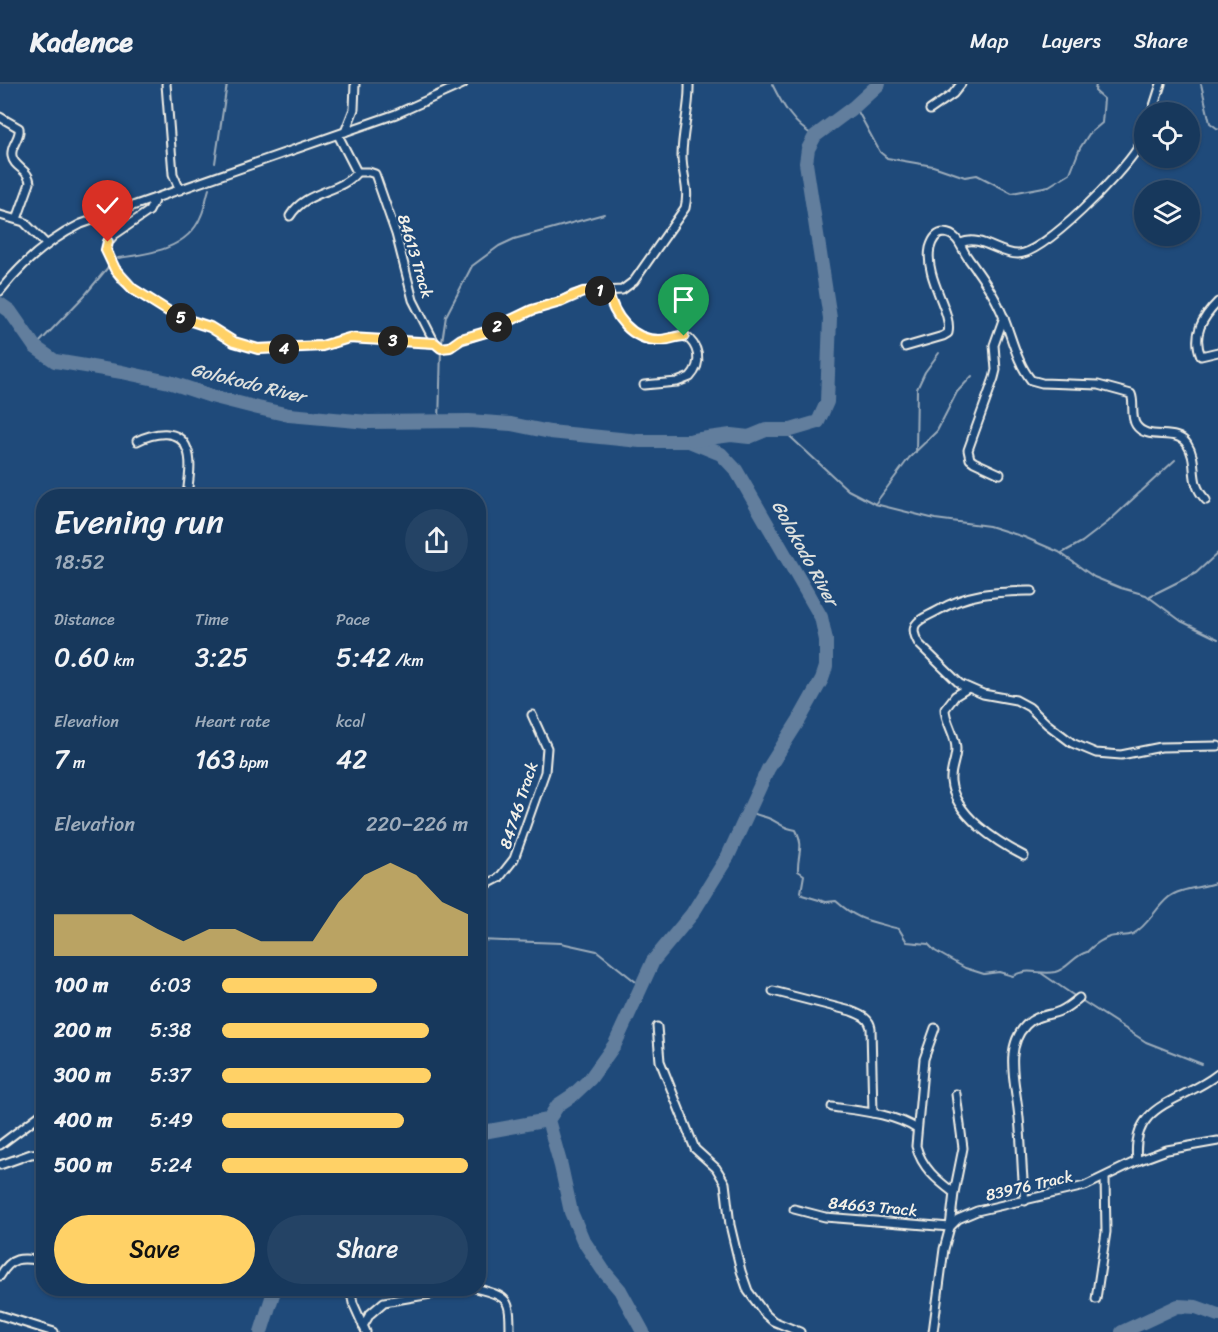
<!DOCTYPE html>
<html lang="en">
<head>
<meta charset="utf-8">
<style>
  body { margin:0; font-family:Sriracha,sans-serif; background:#244365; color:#f1f3f6; height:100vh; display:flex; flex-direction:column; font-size:22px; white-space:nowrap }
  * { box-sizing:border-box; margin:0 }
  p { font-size:20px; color:#9eacbb }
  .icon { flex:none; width:33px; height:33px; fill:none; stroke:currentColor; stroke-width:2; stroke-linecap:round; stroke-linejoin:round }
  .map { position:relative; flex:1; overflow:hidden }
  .panel { position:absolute; left:36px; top:405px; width:450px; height:807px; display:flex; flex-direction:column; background:#17385c; border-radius:24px; box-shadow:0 2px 4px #0004,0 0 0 2px #365272 }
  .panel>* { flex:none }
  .fabs { position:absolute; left:1134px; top:18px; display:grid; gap:12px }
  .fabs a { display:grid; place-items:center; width:66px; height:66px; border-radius:50%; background:#17385c; box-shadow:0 2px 4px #0004,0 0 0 2px #365272; font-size:30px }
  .pin { position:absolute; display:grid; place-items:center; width:51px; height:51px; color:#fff; margin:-62px -26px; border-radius:50% 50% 50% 0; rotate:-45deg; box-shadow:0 0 6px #0007 }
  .pin .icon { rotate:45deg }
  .km { position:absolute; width:30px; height:30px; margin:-15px; border-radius:50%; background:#222; color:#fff; font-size:16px; line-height:30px; text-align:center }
  .round { display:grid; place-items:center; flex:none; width:63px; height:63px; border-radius:32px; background:#244365 }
  .summary { display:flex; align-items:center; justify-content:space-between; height:102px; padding:0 18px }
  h1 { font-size:33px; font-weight:600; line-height:45px }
  .stats { display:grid; grid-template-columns:repeat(3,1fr); gap:9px; height:102px; padding:6px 18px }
  .stats div { display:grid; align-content:center }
  .stats b { font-size:26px; font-weight:600 }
  .stats small { font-size:16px; font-weight:400 }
  .stats p { font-size:16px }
  .chart { height:168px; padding:12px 18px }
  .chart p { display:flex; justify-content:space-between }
  .chart svg { width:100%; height:108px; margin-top:6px; fill:#ffd166; opacity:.7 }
  .primary-button { display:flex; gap:12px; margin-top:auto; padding:12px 18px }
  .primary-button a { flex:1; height:69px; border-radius:36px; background:#ffd166; color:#111; font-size:24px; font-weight:600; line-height:69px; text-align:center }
  .primary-button a+a { background:#244365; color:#f1f3f6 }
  ul { padding:0 18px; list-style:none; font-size:20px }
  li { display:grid; grid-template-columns:96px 72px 1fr; align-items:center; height:45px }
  li i { height:15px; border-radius:8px; background:#ffd166 }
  header { display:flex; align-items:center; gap:36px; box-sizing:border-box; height:84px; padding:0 30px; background:#17385c; border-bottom:2px solid #365272 }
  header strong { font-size:28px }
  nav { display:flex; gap:33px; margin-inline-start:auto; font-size:21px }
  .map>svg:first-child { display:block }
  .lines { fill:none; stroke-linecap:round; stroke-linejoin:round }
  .stream { stroke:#9cacbb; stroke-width:2 }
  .river { stroke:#627e9d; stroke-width:14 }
  .minor-casing { stroke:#f4f1e8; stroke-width:11 }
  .minor { stroke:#1f4a7a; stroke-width:7 }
  .route-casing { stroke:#fff; stroke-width:12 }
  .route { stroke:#ffd166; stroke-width:8 }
  .labels { text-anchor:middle; stroke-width:4.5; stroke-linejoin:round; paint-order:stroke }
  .street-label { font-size:16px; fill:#f4f1e8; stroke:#1f4a7a }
  .water-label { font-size:18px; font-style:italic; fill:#dee0dd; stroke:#1f4a7a }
</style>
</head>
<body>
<header>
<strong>Kadence</strong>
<nav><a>Map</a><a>Layers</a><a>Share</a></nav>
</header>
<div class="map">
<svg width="1218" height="1248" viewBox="0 0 1218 1248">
  <rect width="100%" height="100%" fill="#1f4a7a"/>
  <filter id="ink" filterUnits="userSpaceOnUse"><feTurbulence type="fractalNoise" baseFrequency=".0167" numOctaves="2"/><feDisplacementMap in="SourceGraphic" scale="12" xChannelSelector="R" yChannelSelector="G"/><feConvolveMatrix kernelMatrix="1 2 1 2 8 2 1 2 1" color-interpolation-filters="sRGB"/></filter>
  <g filter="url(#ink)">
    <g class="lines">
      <!-- stream -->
      <g class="stream">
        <path d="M772 0C782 20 794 42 815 52"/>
        <polyline points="1201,0 1210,39 1218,45"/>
        <polyline points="855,22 880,68 887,74 933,82 965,93 977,91 1012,109 1049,102 1070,89 1080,64 1089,50 1102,39 1104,15 1095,7 1096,0"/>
        <polyline points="215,79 227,0"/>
        <path d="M118 174C149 170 188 165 201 132 205 124 206 114 209 105"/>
        <polyline points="35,263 85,211 109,182"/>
        <polyline points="439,339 441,264 446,232 472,182 499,162 514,155 604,130"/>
        <polyline points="783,346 848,406 875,420 935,435 989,442 1024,453 1059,468 1094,493 1121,504 1146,511 1181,537 1218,555"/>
        <polyline points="916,368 917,305 925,288 939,269"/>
        <polyline points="875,420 909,374 937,347 957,308 972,292"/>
        <polyline points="1062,469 1082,458 1108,438 1175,376"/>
        <polyline points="1150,512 1196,489 1218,469"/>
        <path d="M749 726C756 732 760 731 768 734 779 738 781 744 796 746 805 763 797 771 798 787L804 791 801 808 802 811 826 818 836 817C858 837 871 837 899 845L907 858 928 860 935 867 965 884 984 890 999 888 1013 892C1027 883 1040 891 1055 888 1068 885 1074 871 1087 868 1093 861 1105 853 1115 852 1122 851 1126 853 1133 850 1149 841 1155 824 1169 813 1180 804 1203 804 1218 798"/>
        <polyline points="478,856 561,859 597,867 641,902"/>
        <polyline points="1041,889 1076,913"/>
        <polyline points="1081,916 1146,958 1202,980"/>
      </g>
      <!-- river -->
      <g class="river">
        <polyline points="0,220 10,227 35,263 55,277 122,288 169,298 211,312 258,324 289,331 368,338 469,337 511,340 550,348 640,357 689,357 721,370 736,386 821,533 826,556 826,583 822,595 799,636 768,685 728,772 692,830 653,877 615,960 590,995 573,1011 558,1021 548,1036 561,1082 571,1128 583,1156 603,1186 620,1206 643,1248"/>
        <polyline points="693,356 731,351 749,353 766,346 791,346 818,338 827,318 830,234 806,79 808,65 815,52 855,22 879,0"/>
        <polyline points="478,1049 548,1036"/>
        <polyline points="261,1248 275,1204"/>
        <polyline points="1122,1248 1178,1222 1196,1223 1218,1231"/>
      </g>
      <!-- minor casing -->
      <g class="minor-casing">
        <g id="minor">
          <polyline points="166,0 173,90 180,106"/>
          <polyline points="930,26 953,10 961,0"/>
          <polyline points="1152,28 1161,0"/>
          <path d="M0 33 19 44C21 54 10 61 12 72 14 84 29 85 30 99L17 135"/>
          <polyline points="345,48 354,25 355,0"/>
          <polyline points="357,88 369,88 375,90 396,150 413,216 435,259"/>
          <path d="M155 115 149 127 114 151 108 158 106 166 115 185 123 196 133 205 176 232 210 243 234 258 258 265 322 262 349 254 435 259 441 264 450 263 461 256 486 248 532 226 560 218 573 211 583 208 622 206 634 197 685 124C690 105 682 91 682 72 682 48 690 24 689 0"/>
          <polyline points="0,131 24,138 46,160"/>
          <path d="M290 132C307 105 340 110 357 88L338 51"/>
          <path d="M961 159C980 150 998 170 1018 170 1044 170 1123 88 1137 65 1140 60 1142 54 1144 48"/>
          <path d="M0 207C23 178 48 156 81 140L396 30 463 0"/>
          <path d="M608 207C613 231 631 257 660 256 668 256 676 252 684 251 699 261 703 279 690 293L677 298 644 301"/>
          <path d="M1218 218C1202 234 1192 251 1201 272L1218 268"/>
          <path d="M905 263 943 252 948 249C953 228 924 194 930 164 932 157 936 149 944 149 959 150 961 165 968 174 980 191 992 206 1000 225 1011 248 1015 276 1031 296L1042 299 1098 301 1131 310C1135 319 1130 332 1136 341 1147 358 1176 343 1187 360 1200 380 1187 396 1206 416"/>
          <path d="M137 357C153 349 179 343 187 365 193 378 188 399 187 412"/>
          <polyline points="1000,390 974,378 970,375 968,366 994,294 996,286 994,261 1004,233"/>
          <path d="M1032 507C996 508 970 508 937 527 921 536 906 538 919 560L960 600 983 610 1016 616 1029 623 1047 640 1072 659 1096 669 1121 671 1161 663 1218 662"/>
          <path d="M968 604 955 612 945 625C945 638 956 651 956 665 956 676 950 686 951 697 954 731 997 758 1024 772"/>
          <polyline points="478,805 499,794 514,775 545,688 547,664 532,631"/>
          <path d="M773 907 851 927C860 931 869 933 871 944L873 1029"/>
          <polyline points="657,943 660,977 695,1065 716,1084 725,1099 730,1141 741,1187 748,1207 765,1230 773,1237 800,1248"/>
          <path d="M935 944 924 975 916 1062C922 1084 937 1096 954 1109"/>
          <path d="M832 1023C860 1027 892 1029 917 1045"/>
          <polyline points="0,1061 44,1028"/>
          <path d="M1137 1077C1130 1018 1182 1019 1218 990"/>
          <polyline points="0,1081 31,1070 43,1069"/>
          <path d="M1025 1117C1021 1086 1022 1055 1018 1025 1015 998 1004 963 1026 941 1036 931 1048 932 1060 927 1067 924 1073 919 1079 914"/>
          <polyline points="794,1125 825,1133 950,1143 954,1109 963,1064 956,1010"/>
          <path d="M0 1192C12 1171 22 1174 44 1177"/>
          <polyline points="350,1204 353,1219 366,1248"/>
          <path d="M475 1204C509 1213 510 1214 510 1248"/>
          <polyline points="1096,1215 1106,1148 1105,1094"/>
          <polyline points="0,1231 54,1248"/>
          <polyline points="363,1242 370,1230 384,1218 466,1204"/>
          <polyline points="933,1248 944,1165 950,1143 958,1135 977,1127 1085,1102 1137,1077 1167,1066 1218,1057"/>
        </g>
      </g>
      <!-- minor -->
      <use href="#minor" class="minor"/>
    </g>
  </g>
  <g class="lines" filter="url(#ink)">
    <!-- route casing -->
    <g class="route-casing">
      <path id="route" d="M108 158 106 166 115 185 133 205 176 232 210 243 234 258 258 265 322 262 349 254 435 259 441 264 450 263 461 255 486 248 532 226 560 218 583 208 608 207C613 231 631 257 660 256 668 256 676 252 684 252"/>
    </g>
    <!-- route -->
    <use href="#route" class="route"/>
  </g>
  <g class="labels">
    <!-- street labels -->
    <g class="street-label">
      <text transform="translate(416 172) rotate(73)" y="6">84613 Track</text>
      <text transform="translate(518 721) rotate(-72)" y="6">84746 Track</text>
      <text transform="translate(1029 1101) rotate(-13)" y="6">83976 Track</text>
      <text transform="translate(873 1122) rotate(5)" y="6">84663 Track</text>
    </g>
    <!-- water labels -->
    <g class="water-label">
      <text transform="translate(248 299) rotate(14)" y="6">Golokodo River</text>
      <text transform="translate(805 469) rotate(61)" y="6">Golokodo River</text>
    </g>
  </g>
</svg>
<div class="fabs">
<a><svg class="icon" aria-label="locate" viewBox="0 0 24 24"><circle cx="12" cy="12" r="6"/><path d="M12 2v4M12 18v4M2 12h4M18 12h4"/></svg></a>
<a><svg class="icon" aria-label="layers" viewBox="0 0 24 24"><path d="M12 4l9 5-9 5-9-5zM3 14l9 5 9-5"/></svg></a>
</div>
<div class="pin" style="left:684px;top:252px;background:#1e9e55"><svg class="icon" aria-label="arrive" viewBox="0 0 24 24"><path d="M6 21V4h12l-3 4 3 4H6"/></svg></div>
<div class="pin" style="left:108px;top:158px;background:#d93025"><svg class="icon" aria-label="check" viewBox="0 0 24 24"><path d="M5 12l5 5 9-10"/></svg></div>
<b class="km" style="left:600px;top:207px">1</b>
<b class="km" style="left:497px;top:243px">2</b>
<b class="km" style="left:393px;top:257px">3</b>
<b class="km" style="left:284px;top:265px">4</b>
<b class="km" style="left:181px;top:234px">5</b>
<section class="panel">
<div class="summary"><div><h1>Evening run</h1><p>18:52</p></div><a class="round"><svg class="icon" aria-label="share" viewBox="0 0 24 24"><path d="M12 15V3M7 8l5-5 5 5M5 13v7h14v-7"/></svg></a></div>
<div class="stats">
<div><p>Distance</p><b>0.60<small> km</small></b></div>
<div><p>Time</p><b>3:25</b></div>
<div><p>Pace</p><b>5:42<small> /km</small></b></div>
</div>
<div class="stats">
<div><p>Elevation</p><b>7<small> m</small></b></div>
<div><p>Heart rate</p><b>163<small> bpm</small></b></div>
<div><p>kcal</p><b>42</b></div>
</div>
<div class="chart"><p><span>Elevation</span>220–226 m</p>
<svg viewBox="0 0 160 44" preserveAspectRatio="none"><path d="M0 44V27L10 27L20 27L30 27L40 33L50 38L60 33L70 33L80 38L90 38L100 38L110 22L120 11L130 6L140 11L150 22L160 27V44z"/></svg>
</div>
<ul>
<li><b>100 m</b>6:03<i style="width:63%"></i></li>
<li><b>200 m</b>5:38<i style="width:84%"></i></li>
<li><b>300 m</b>5:37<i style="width:85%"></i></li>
<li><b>400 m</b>5:49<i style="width:74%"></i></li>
<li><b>500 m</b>5:24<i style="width:100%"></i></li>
</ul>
<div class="primary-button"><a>Save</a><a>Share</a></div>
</section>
</div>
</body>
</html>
